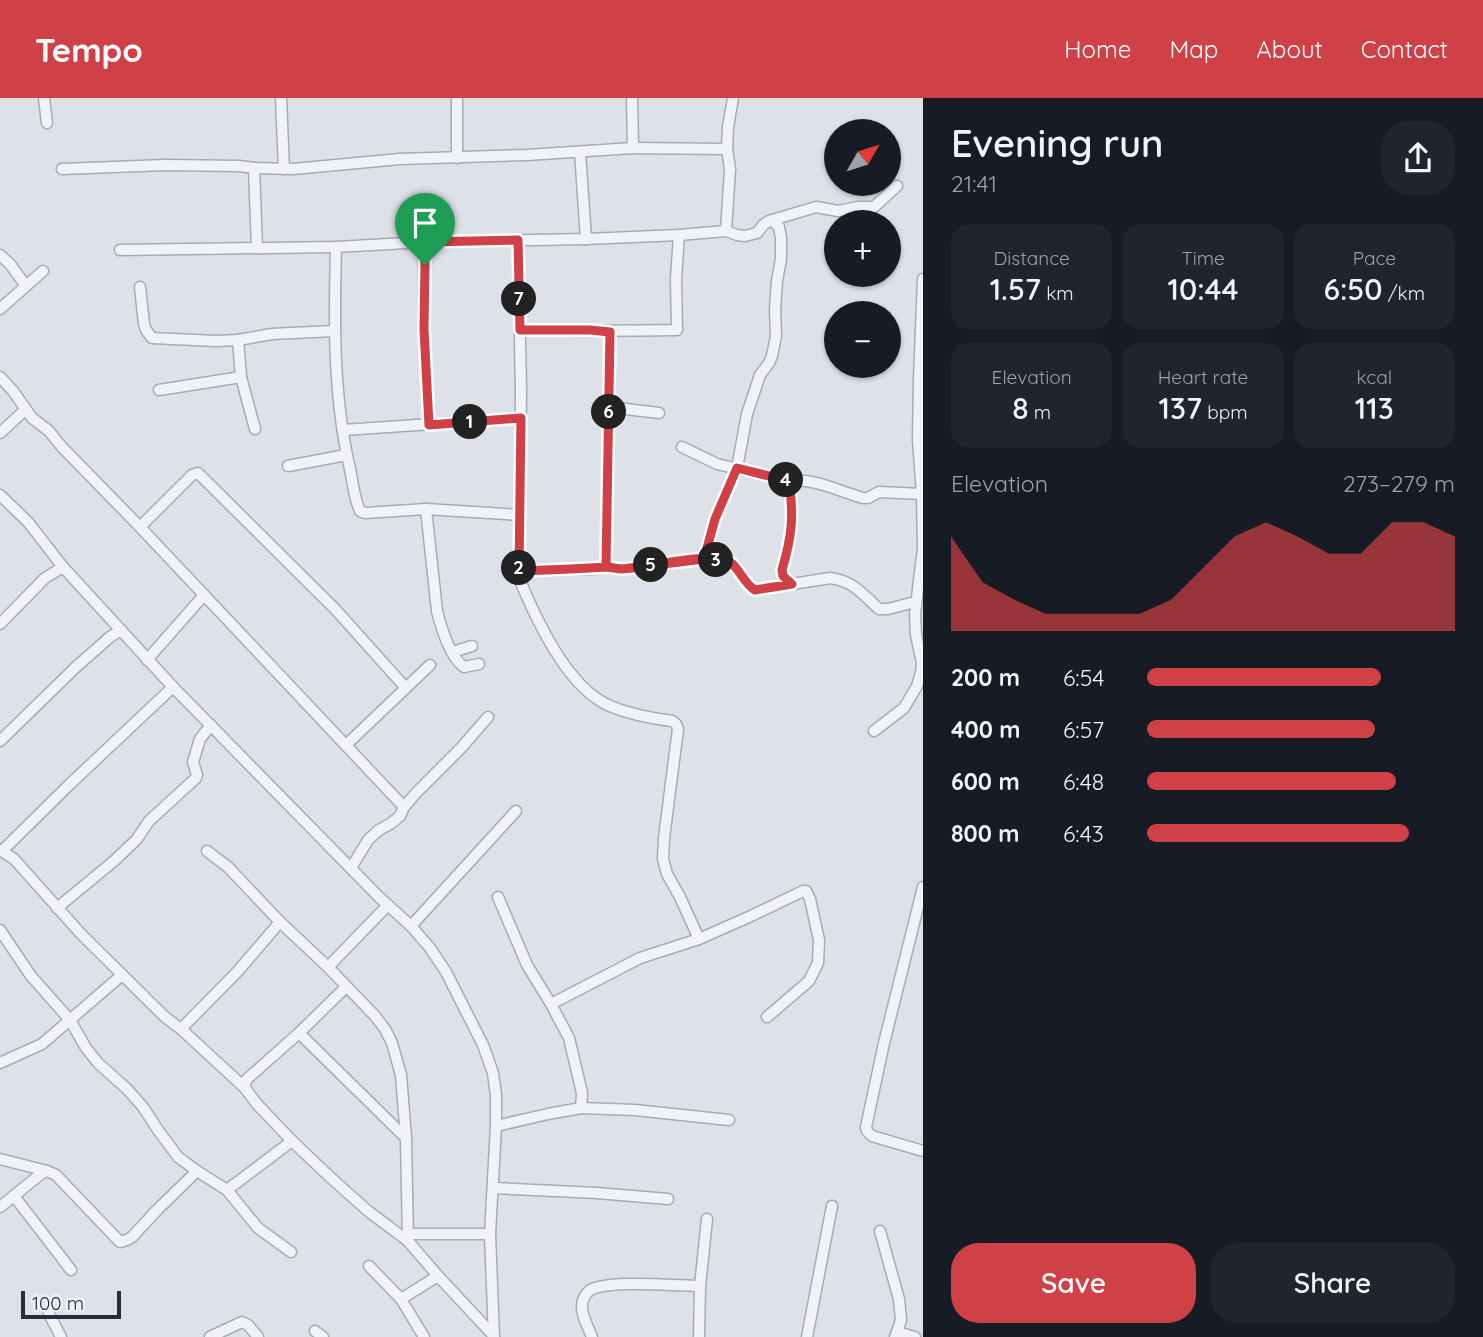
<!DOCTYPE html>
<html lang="en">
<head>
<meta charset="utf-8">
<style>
  body { margin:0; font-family:Quicksand,sans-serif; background:#20242c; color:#f1f3f6; height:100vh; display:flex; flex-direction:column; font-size:26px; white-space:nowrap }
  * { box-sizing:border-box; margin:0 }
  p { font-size:23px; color:#9ea1a6 }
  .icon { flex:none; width:38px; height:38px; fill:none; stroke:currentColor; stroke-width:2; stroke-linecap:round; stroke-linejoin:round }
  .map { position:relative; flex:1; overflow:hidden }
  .details { display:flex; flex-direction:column; background:#171b24; width:560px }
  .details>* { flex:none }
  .needle { width:46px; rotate:51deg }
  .controls { position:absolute; left:824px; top:21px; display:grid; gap:14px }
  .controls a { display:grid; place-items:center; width:77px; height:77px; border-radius:50%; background:#171b24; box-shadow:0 2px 5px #0004; font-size:35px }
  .scale { position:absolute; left:21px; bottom:18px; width:100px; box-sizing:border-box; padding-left:7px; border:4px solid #272d3f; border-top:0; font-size:19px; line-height:24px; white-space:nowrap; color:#272d3f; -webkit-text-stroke:5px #edf0f5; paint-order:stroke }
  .pin { position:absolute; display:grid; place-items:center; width:60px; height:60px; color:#fff; margin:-72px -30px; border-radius:50% 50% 50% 0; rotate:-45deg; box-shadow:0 0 7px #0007 }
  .pin .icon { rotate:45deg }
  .km { position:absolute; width:35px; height:35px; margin:-18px; border-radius:50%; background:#222; color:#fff; font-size:19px; line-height:35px; text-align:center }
  .round { display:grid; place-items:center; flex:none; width:74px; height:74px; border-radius:28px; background:#20242c }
  .head { display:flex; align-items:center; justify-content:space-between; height:119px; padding:0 28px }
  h1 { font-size:38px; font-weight:600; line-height:52px }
  .figures { display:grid; grid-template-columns:repeat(3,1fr); gap:10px; height:119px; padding:7px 28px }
  .figures div { display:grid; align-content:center; border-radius:18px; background:#20242c; text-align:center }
  .figures b { font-size:30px; font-weight:600 }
  .figures small { font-size:19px; font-weight:400 }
  .figures p { font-size:19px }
  .chart { height:196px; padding:14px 28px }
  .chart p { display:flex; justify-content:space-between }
  .chart svg { width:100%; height:126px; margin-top:7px; fill:#cf4146; opacity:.7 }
  .cta { display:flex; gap:14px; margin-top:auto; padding:14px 28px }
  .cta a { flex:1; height:80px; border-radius:28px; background:#cf4146; color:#fff; font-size:28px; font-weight:600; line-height:80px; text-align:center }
  .cta a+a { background:#20242c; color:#f1f3f6 }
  ul { padding:0 28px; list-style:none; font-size:23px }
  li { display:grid; grid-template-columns:112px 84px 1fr; align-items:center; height:52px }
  li i { height:18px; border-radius:9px; background:#cf4146 }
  header { display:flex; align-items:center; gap:42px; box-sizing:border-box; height:98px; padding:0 35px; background:#cf4146; color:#fff }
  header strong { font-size:33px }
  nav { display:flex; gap:38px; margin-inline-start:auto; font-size:24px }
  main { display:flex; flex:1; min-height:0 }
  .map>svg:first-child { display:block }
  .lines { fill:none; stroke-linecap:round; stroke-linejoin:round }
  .minor-casing { stroke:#a7abb5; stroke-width:13 }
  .minor { stroke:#f1f2f6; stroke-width:10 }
  .route-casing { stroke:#fff; stroke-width:14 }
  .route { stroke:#cf4146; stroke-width:9 }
</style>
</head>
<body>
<header>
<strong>Tempo</strong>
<nav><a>Home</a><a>Map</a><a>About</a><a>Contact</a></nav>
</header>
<main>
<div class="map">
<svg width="923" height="1239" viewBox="0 0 923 1239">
  <rect width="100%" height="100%" fill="#dee1e8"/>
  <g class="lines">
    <!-- minor casing -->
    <g class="minor-casing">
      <g id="minor">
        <polyline points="44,0 47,25"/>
        <polyline points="281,0 284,71"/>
        <polyline points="457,0 457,60"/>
        <polyline points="632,0 633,50"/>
        <polyline points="580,54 586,141"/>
        <polyline points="254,70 257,150"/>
        <polyline points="62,71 165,67 239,68 254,70 293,71 400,61 527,57 633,50 727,51"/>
        <polyline points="726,133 730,71 727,51 728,29 733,0"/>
        <path d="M518 142 521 293 519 473 521 485C537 523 564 580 599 602 617 614 650 620 672 623L676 626 678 631 664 740 663 761 667 776 680 799 699 841"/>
        <polyline points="424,144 424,231 429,327"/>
        <path d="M336 149C334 224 333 298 350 371 353 385 354 400 360 413L365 415 426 411 520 417"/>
        <polyline points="120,152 336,149 424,144 586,141 679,137 726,133 737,137 745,138 757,135 763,127 769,123 816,109 838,113 858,109 874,109 897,88"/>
        <polyline points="0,157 10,166 26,188"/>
        <polyline points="140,189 144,226 146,232 152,240 216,243 238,242 272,236 334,233"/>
        <polyline points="0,211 43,173"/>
        <path d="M520 232C573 233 624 233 677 232L676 181 679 137"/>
        <polyline points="238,242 241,279 255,331"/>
        <polyline points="0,279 13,293 32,320 49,333 61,348 140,429 404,709"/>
        <polyline points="159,292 241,279"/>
        <polyline points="609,309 659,315"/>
        <polyline points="343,332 521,320"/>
        <polyline points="0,335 25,312"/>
        <path d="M682 349 717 366 789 383C815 380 838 393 863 400H868L879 394 922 396"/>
        <polyline points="288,368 346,357"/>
        <path d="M789 383C794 418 792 438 782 472L783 478 792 486"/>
        <polyline points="0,397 28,424 63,469 173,589 379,799 411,828 430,850 446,874 483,947 493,975 496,997 496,1028 490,1136 494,1239"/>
        <path d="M426 411 437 513C441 529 450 559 464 569L479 566"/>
        <polyline points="140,429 192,377 198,375 335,511 405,589"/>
        <polyline points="704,461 715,421 737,370 747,316 760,277 769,265 772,258 776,238 775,211 777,183 781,161 781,140 779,129 772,122"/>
        <path d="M606 469C611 470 617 471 622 471 647 471 710 453 730 464 740 470 744 486 755 492L830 480C854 483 862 496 879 511H888L915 504"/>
        <polyline points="519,473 592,471 606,469 610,234"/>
        <polyline points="0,526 45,480 63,469"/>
        <polyline points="452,554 472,548"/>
        <polyline points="147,562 204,497"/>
        <polyline points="874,633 904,610 917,588 921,575 922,565 916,537 915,516 923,450 922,396 918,342 919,282 923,181"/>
        <polyline points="0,643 77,568 110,539 121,532"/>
        <polyline points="346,647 430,567"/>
        <polyline points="0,752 14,761 81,836 165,919 181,931"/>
        <polyline points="2,753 70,686 173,589"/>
        <polyline points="207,753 228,769 280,824 328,869 375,918 385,931 392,945 401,977 406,1040 408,1143"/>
        <polyline points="351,770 368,742 379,732 390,726 400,718 404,709 416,695 461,650 488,619"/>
        <polyline points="923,789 884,945 866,1029 867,1033 872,1038 923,1053"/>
        <polyline points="498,799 527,867 551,906 569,940 582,995 581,1010"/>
        <polyline points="57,810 114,763 137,741 149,723 196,680 197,677 193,664 200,641 211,627"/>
        <polyline points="280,824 238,873 181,931 245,990 256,1005 292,1043 331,1080 368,1113 408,1143 438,1178 494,1238"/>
        <polyline points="411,828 516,713"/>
        <polyline points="0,832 31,878 70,922 86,950 98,965 127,991 143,1009 158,1032 178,1059 197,1073 227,1092 258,1130 291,1154"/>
        <polyline points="328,869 388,807"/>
        <polyline points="551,906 640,860 699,841 751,818 803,793 806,793 810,801 819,842 818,865 809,883 767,919"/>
        <polyline points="299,935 406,1040"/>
        <polyline points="0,965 42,946 122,877"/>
        <polyline points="245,990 246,982 299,935 346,889"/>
        <polyline points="496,1028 548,1016 581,1010 635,1012 729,1022"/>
        <polyline points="0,1061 47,1073 56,1077 120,1144 127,1142 132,1139 157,1112 197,1073"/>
        <polyline points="494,1090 597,1095 668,1101"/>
        <polyline points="227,1092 292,1043"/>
        <polyline points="14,1098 71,1172"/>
        <polyline points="0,1109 42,1075 47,1073"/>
        <polyline points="880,1133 899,1201 901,1222 897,1234"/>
        <polyline points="409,1136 490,1136"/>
        <polyline points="369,1168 401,1201 424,1239"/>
        <polyline points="401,1201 438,1178"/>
        <polyline points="49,1216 61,1239"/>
        <polyline points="315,1233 323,1239"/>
        <polyline points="210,1239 242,1224 248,1227 258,1239"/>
        <path d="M592 1239C588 1228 579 1214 583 1202 584 1199 587 1195 589 1193 605 1181 678 1188 700 1188"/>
        <polyline points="699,1239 700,1188 707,1121"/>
        <polyline points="807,1239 832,1108"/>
        <polyline points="895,1239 897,1234 915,1239"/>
      </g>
    </g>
    <!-- minor -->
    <use href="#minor" class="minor"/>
  </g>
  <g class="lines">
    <!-- route casing -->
    <g class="route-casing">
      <path id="route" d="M425 167 424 231 429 327 521 320 519 473C548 472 577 471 606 469 611 469 617 471 622 471 647 470 710 453 730 464 740 471 744 486 755 492L792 486 783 478 782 472C792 438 794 418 789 383L737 370 715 421 704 461 622 471 606 469 610 234 590 232H520L518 142 424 144 425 167"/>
    </g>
    <!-- route -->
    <use href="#route" class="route"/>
  </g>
</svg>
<div class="controls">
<a><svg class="needle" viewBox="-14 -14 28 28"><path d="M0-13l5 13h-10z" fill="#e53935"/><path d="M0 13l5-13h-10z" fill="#9ea1a6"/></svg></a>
<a>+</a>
<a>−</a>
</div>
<div class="scale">100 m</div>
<div class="pin" style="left:425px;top:167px;background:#1e9e55"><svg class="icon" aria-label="arrive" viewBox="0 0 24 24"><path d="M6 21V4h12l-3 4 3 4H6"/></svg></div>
<b class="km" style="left:470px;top:324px">1</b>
<b class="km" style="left:519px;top:470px">2</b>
<b class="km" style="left:716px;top:462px">3</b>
<b class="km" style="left:786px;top:382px">4</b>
<b class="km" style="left:651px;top:467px">5</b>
<b class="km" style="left:609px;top:314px">6</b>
<b class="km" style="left:519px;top:201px">7</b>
</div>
<section class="details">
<div class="head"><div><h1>Evening run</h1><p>21:41</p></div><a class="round"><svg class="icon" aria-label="share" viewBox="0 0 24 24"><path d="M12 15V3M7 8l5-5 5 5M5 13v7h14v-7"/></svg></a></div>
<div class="figures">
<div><p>Distance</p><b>1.57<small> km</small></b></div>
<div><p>Time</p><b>10:44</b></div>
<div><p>Pace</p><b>6:50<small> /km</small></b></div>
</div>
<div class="figures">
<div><p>Elevation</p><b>8<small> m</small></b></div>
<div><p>Heart rate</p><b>137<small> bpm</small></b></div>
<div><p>kcal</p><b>113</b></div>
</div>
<div class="chart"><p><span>Elevation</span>273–279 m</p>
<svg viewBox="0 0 160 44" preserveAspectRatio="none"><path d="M0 44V11L10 27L20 33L30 38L40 38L50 38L60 38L70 33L80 22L90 11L100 6L110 11L120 17L130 17L140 6L150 6L160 11V44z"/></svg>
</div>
<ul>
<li><b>200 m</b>6:54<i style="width:76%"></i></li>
<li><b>400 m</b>6:57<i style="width:74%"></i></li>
<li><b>600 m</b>6:48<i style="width:81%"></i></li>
<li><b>800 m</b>6:43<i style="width:85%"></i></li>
</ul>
<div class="cta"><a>Save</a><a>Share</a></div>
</section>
</main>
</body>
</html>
